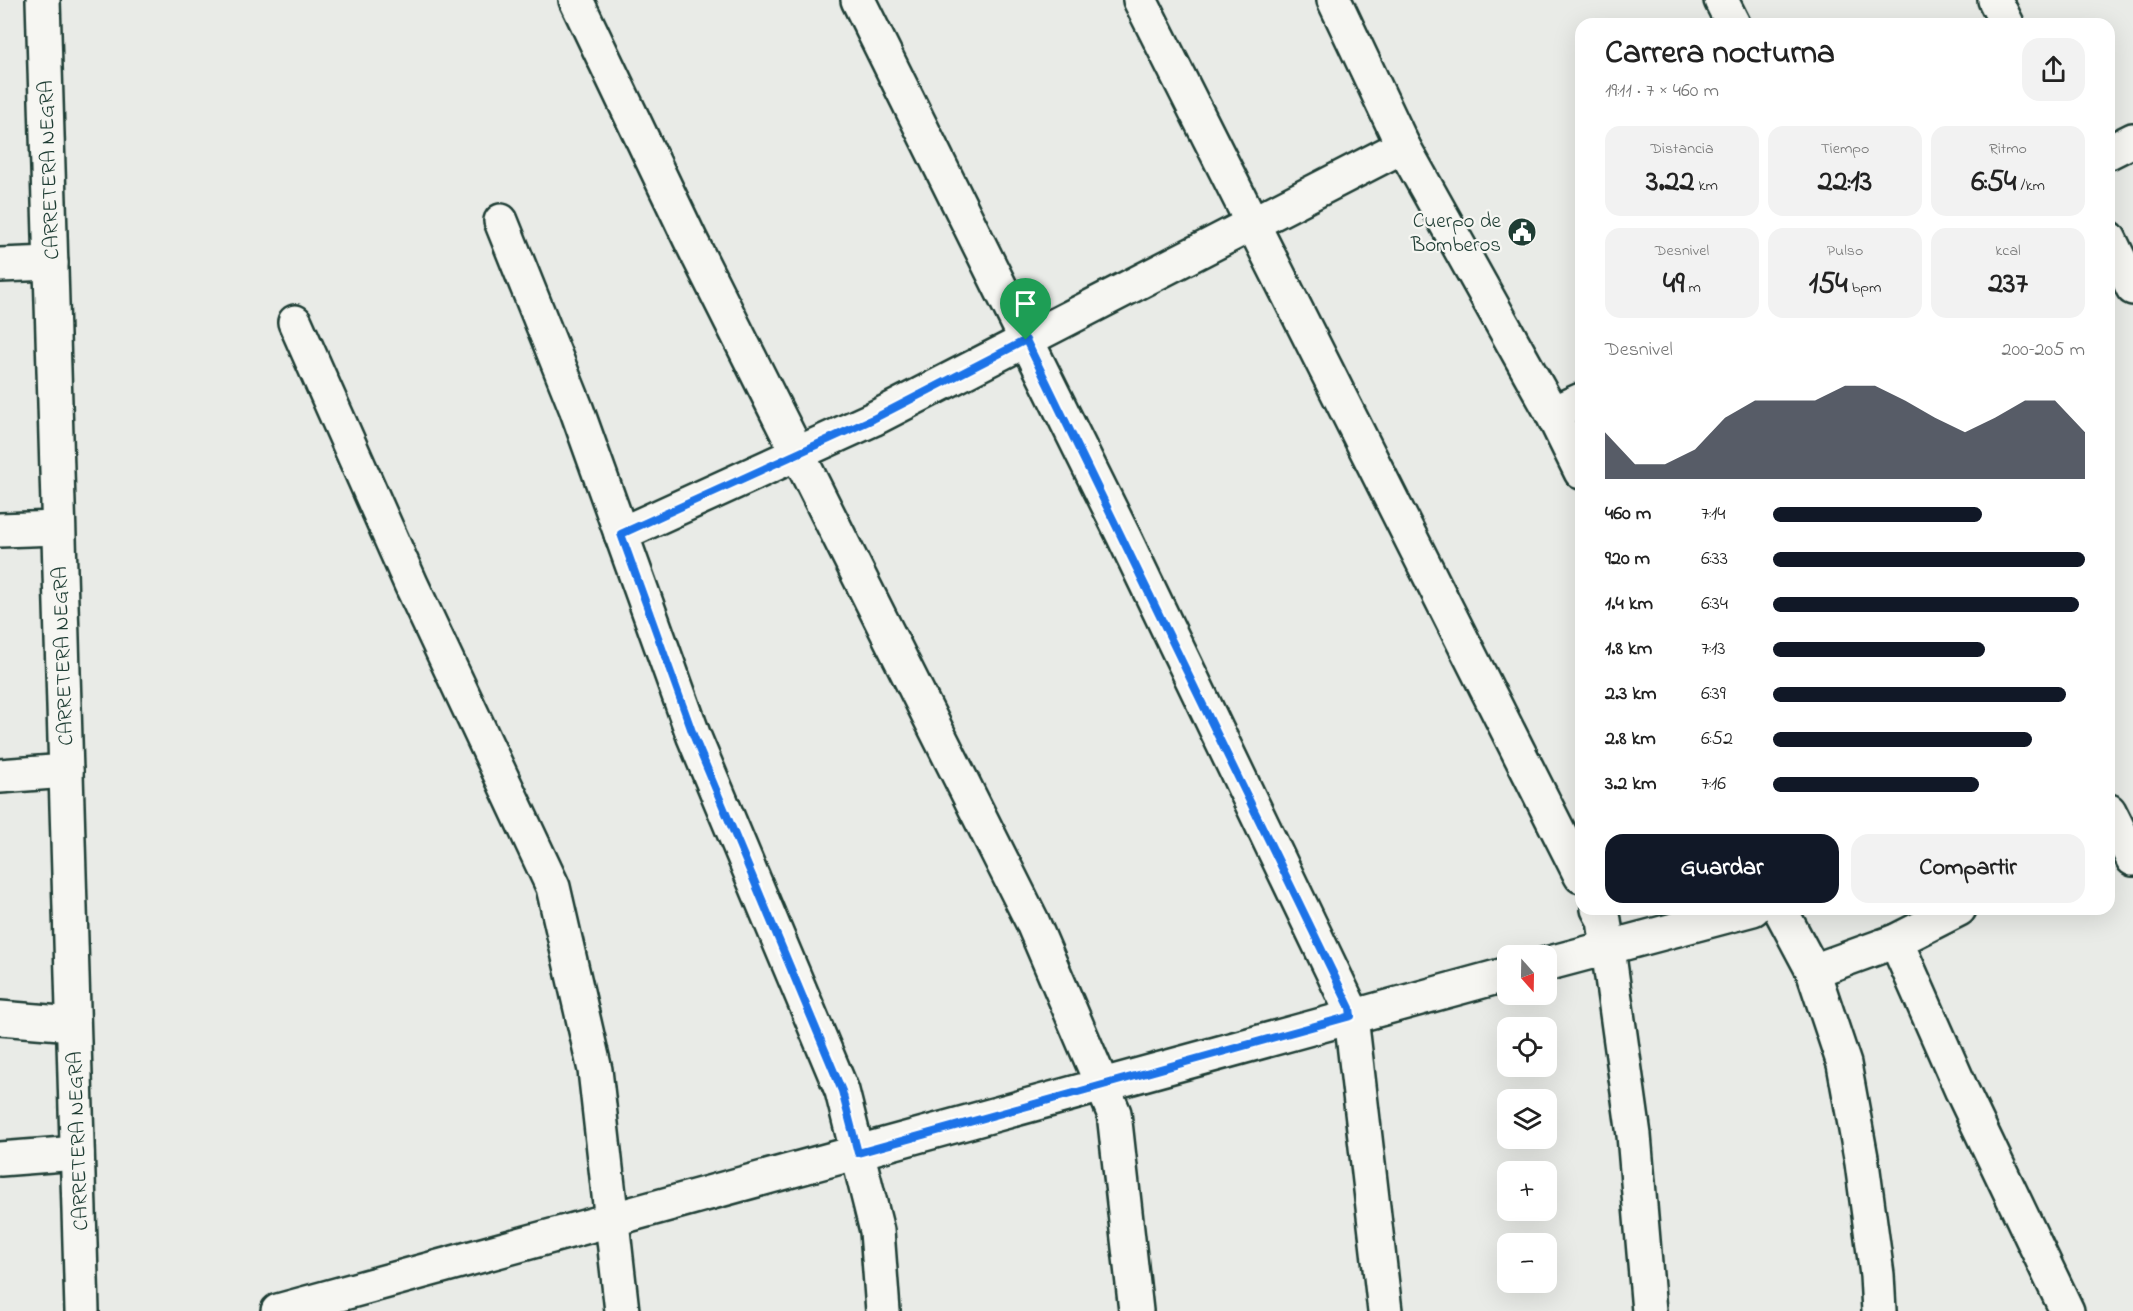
<!DOCTYPE html>
<html lang="es">
<head>
<meta charset="utf-8">
<style>
  body { margin:0; font-family:"Indie Flower",sans-serif; background:#f2f2f2; color:#222; height:100vh; display:flex; flex-direction:column; font-size:22px; white-space:nowrap }
  * { box-sizing:border-box; margin:0 }
  p { font-size:20px; color:#767676 }
  .icon { flex:none; width:33px; height:33px; fill:none; stroke:currentColor; stroke-width:2; stroke-linecap:round; stroke-linejoin:round }
  .map { position:relative; flex:1; overflow:hidden }
  .side { position:absolute; left:1575px; top:18px; width:540px; height:897px; display:flex; flex-direction:column; background:#fff; border-radius:18px; box-shadow:0 6px 24px #0002 }
  .side>* { flex:none }
  .needle { width:39px; rotate:160deg }
  .fabs { position:absolute; left:1497px; top:945px; display:grid; gap:12px }
  .fabs a { display:grid; place-items:center; width:60px; height:60px; border-radius:12px; background:#fff; box-shadow:0 6px 24px #0002; font-size:30px }
  .pin { position:absolute; display:grid; place-items:center; width:51px; height:51px; color:#fff; margin:-62px -26px; border-radius:50% 50% 50% 0; rotate:-45deg; box-shadow:0 0 6px #0007 }
  .pin .icon { rotate:45deg }
  .round { display:grid; place-items:center; flex:none; width:63px; height:63px; border-radius:18px; background:#f2f2f2 }
  .overview { display:flex; align-items:center; justify-content:space-between; height:102px; padding:0 30px }
  h1 { font-size:33px; font-weight:700; line-height:45px }
  .metrics { display:grid; grid-template-columns:repeat(3,1fr); gap:9px; height:102px; padding:6px 30px }
  .metrics div { display:grid; align-content:center; border-radius:15px; background:#f2f2f2; text-align:center }
  .metrics b { font-size:30px; font-weight:700 }
  .metrics small { font-size:16px; font-weight:400 }
  .metrics p { font-size:16px }
  .chart { height:168px; padding:12px 30px }
  .chart p { display:flex; justify-content:space-between }
  .chart svg { width:100%; height:108px; margin-top:6px; fill:#111827; opacity:.7 }
  .action { display:flex; gap:12px; margin-top:auto; padding:12px 30px }
  .action a { flex:1; height:69px; border-radius:18px; background:#111827; color:#fff; font-size:24px; font-weight:700; line-height:69px; text-align:center }
  .action a+a { background:#f2f2f2; color:#222 }
  ul { padding:0 30px; list-style:none; font-size:20px }
  li { display:grid; grid-template-columns:96px 72px 1fr; align-items:center; height:45px }
  li i { height:15px; border-radius:8px; background:#111827 }
  .map>svg:first-child { display:block }
  .lines { fill:none; stroke-linecap:round; stroke-linejoin:round }
  .minor-casing { stroke:#1f3d34; stroke-width:38 }
  .major-casing { stroke:#1f3d34; stroke-width:38 }
  .minor { stroke:#f6f6f2; stroke-width:33 }
  .major { stroke:#f6f6f2; stroke-width:33 }
  .route-casing { stroke:#fff; stroke-width:12 }
  .route { stroke:#1a73e8; stroke-width:8 }
  .labels { text-anchor:middle; stroke-width:4.5; stroke-linejoin:round; paint-order:stroke }
  .street-label { font-size:21px; fill:#1f3d34; stroke:#f6f6f2 }
  .poi-label { font-size:21px; fill:#1f3d34; stroke:#f6f6f2; text-anchor:end }
</style>
</head>
<body>
<div class="map">
<svg width="2133" height="1311" viewBox="0 0 2133 1311">
  <rect width="100%" height="100%" fill="#e9ebe7"/>
  <filter id="ink" filterUnits="userSpaceOnUse"><feTurbulence type="fractalNoise" baseFrequency=".0167" numOctaves="2"/><feDisplacementMap in="SourceGraphic" scale="12" xChannelSelector="R" yChannelSelector="G"/><feConvolveMatrix kernelMatrix="1 2 1 2 8 2 1 2 1" color-interpolation-filters="sRGB"/></filter>
  <g filter="url(#ink)">
    <g class="lines">
      <!-- minor casing -->
      <g class="minor-casing">
        <g id="minor">
          <polyline points="576,0 690,239 1032,921 1114,1113 1136,1311"/>
          <polyline points="858,0 1123,535 1350,1008 1385,1311"/>
          <polyline points="1140,0 1581,876"/>
          <polyline points="1334,0 1403,146 1552,413 1581,472"/>
          <polyline points="1721,0 1733,24"/>
          <polyline points="1995,0 2007,24"/>
          <polyline points="2109,152 2133,140"/>
          <polyline points="501,221 576,408 694,737 842,1091 877,1231 883,1311"/>
          <polyline points="2109,238 2133,288"/>
          <polyline points="0,265 51,263"/>
          <polyline points="295,322 411,584 553,887 595,1070 622,1311"/>
          <polyline points="1552,413 1581,400"/>
          <polyline points="0,530 58,528"/>
          <polyline points="621,534 873,419 1403,146"/>
          <polyline points="0,776 66,771"/>
          <polyline points="2109,811 2133,859"/>
          <polyline points="1598,909 1604,920 1634,1135 1649,1311"/>
          <polyline points="1780,909 1813,971 1844,1064 1862,1163 1877,1275 1879,1311"/>
          <polyline points="1896,941 1962,1091 2067,1311"/>
          <polyline points="1546,964 1753,909"/>
          <polyline points="1813,971 1896,941 1959,909"/>
          <polyline points="0,1018 73,1024"/>
          <polyline points="0,1159 77,1153"/>
          <polyline points="278,1311 1508,974"/>
        </g>
      </g>
      <!-- major casing -->
      <g class="major-casing">
        <polyline id="major" points="43,0 82,1311"/>
      </g>
      <!-- minor -->
      <use href="#minor" class="minor"/>
      <!-- major -->
      <use href="#major" class="major"/>
    </g>
  </g>
  <g class="lines" filter="url(#ink)">
    <!-- route casing -->
    <g class="route-casing">
      <polygon id="route" points="1026,340 1350,1008 1351,1016 858,1153 842,1091 694,737 621,534 873,419"/>
    </g>
    <!-- route -->
    <use href="#route" class="route"/>
  </g>
  <!-- icons -->
  <defs>
    <g id="civic-disc" transform="scale(1.5)"><circle r="9.5" fill="#1f3d34" stroke="#f6f6f2"/><path d="M-.6-6.5H3V-4.5H.6V-3L4-1V1h2V6H-6V1h2V-1L-.6-3ZM-1.2 2.5V6h2.4V2.5Z" fill="#fff"/></g>
  </defs>
  <g fill-rule="evenodd">
    <use href="#civic-disc" x="1522" y="232"/>
  </g>
  <g class="labels">
    <!-- street labels -->
    <g class="street-label">
      <text transform="translate(48 170) rotate(-92)" y="7">CARRETERA NEGRA</text>
      <text transform="translate(62 656) rotate(-92)" y="7">CARRETERA NEGRA</text>
      <text transform="translate(77 1141) rotate(-92)" y="7">CARRETERA NEGRA</text>
    </g>
    <!-- poi labels -->
    <g class="poi-label">
      <text x="1501" y="227">Cuerpo de<tspan x="1501" dy="24">Bomberos</tspan></text>
    </g>
  </g>
</svg>
<div class="fabs">
<a><svg class="needle" viewBox="-14 -14 28 28"><path d="M0-13l5 13h-10z" fill="#e53935"/><path d="M0 13l5-13h-10z" fill="#767676"/></svg></a>
<a><svg class="icon" aria-label="locate" viewBox="0 0 24 24"><circle cx="12" cy="12" r="6"/><path d="M12 2v4M12 18v4M2 12h4M18 12h4"/></svg></a>
<a><svg class="icon" aria-label="layers" viewBox="0 0 24 24"><path d="M12 4l9 5-9 5-9-5zM3 14l9 5 9-5"/></svg></a>
<a>+</a>
<a>−</a>
</div>
<div class="pin" style="left:1026px;top:340px;background:#1e9e55"><svg class="icon" aria-label="arrive" viewBox="0 0 24 24"><path d="M6 21V4h12l-3 4 3 4H6"/></svg></div>
<section class="side">
<div class="overview"><div><h1>Carrera nocturna</h1><p>19:11 · 7 × 460 m</p></div><a class="round"><svg class="icon" aria-label="share" viewBox="0 0 24 24"><path d="M12 15V3M7 8l5-5 5 5M5 13v7h14v-7"/></svg></a></div>
<div class="metrics">
<div><p>Distancia</p><b>3.22<small> km</small></b></div>
<div><p>Tiempo</p><b>22:13</b></div>
<div><p>Ritmo</p><b>6:54<small> /km</small></b></div>
</div>
<div class="metrics">
<div><p>Desnivel</p><b>49<small> m</small></b></div>
<div><p>Pulso</p><b>154<small> bpm</small></b></div>
<div><p>kcal</p><b>237</b></div>
</div>
<div class="chart"><p><span>Desnivel</span>200–205 m</p>
<svg viewBox="0 0 160 44" preserveAspectRatio="none"><path d="M0 44V25L10 38L20 38L30 32L40 19L50 12L60 12L70 12L80 6L90 6L100 12L110 19L120 25L130 19L140 12L150 12L160 25V44z"/></svg>
</div>
<ul>
<li><b>460 m</b>7:14<i style="width:67%"></i></li>
<li><b>920 m</b>6:33<i style="width:100%"></i></li>
<li><b>1.4 km</b>6:34<i style="width:98%"></i></li>
<li><b>1.8 km</b>7:13<i style="width:68%"></i></li>
<li><b>2.3 km</b>6:39<i style="width:94%"></i></li>
<li><b>2.8 km</b>6:52<i style="width:83%"></i></li>
<li><b>3.2 km</b>7:16<i style="width:66%"></i></li>
</ul>
<div class="action"><a>Guardar</a><a>Compartir</a></div>
</section>
</div>
</body>
</html>
